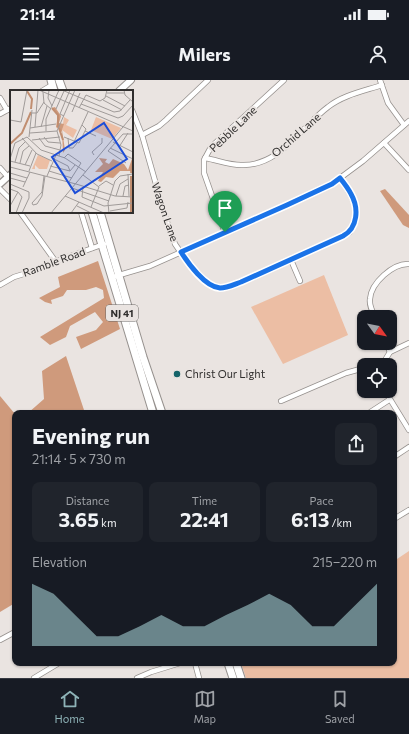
<!DOCTYPE html>
<html lang="en">
<head>
<meta charset="utf-8">
<style>
  body { margin:0; font-family:Commissioner,sans-serif; background:#20242c; color:#f1f3f6; height:100vh; display:flex; flex-direction:column; font-size:15px; white-space:nowrap }
  * { box-sizing:border-box; margin:0 }
  p { font-size:13px; color:#9ea1a6 }
  .icon { flex:none; width:22px; height:22px; fill:none; stroke:currentColor; stroke-width:2; stroke-linecap:round; stroke-linejoin:round }
  .map { position:relative; flex:1; overflow:hidden }
  .drawer { position:absolute; left:12px; top:330px; width:385px; height:256px; display:flex; flex-direction:column; background:#171b24; border-radius:8px; box-shadow:0 1px 3px #0004 }
  .drawer>* { flex:none }
  .needle { width:26px; rotate:123deg }
  .tools { position:absolute; left:357px; top:230px; display:grid; gap:8px }
  .tools a { display:grid; place-items:center; width:40px; height:40px; border-radius:8px; background:#171b24; box-shadow:0 1px 3px #0004; font-size:20px }
  .pin { position:absolute; display:grid; place-items:center; width:34px; height:34px; color:#fff; margin:-41px -17px; border-radius:50% 50% 50% 0; rotate:-45deg; box-shadow:0 0 4px #0007 }
  .pin .icon { rotate:45deg }
  .round { display:grid; place-items:center; flex:none; width:42px; height:42px; border-radius:8px; background:#20242c }
  .overview { display:flex; align-items:center; justify-content:space-between; height:68px; padding:0 20px }
  h1 { font-size:22px; font-weight:700; line-height:30px }
  .metrics { display:grid; grid-template-columns:repeat(3,1fr); gap:6px; height:68px; padding:4px 20px }
  .metrics div { display:grid; align-content:center; border-radius:8px; background:#20242c; text-align:center }
  .metrics b { font-size:20px; font-weight:700 }
  .metrics small { font-size:11px; font-weight:400 }
  .metrics p { font-size:11px }
  .chart { height:112px; padding:8px 20px }
  .chart p { display:flex; justify-content:space-between }
  .chart svg { width:100%; height:72px; margin-top:4px; fill:#8eb3b7; opacity:.7 }
  .status { display:flex; justify-content:space-between; align-items:center; height:28px; padding:0 20px; background:#171b24; direction:ltr }
  .status svg { height:11px; fill:currentColor }
  header { display:flex; justify-content:space-between; align-items:center; height:52px; padding:0 20px; background:#171b24; font-size:18px; font-weight:700 }
  .menu { display:flex; justify-content:space-around; align-items:center; height:56px; border-top:1px solid #363941; background:#171b24; font-size:11px; color:#9ea1a6 }
  .menu a { display:grid; justify-items:center; gap:2px }
  .menu .current { color:#8eb3b7 }
  .map>svg:first-child { display:block }
  .green { fill:#ecbea4 }
  .forest { fill:#cf9a7c }
  .lines { fill:none; stroke-linecap:round; stroke-linejoin:round }
  .minor-casing { stroke:#96918e; stroke-width:6 }
  .tertiary-casing { stroke:#96918e; stroke-width:8 }
  .secondary-casing { stroke:#96918e; stroke-width:8 }
  .primary-casing { stroke:#96918e; stroke-width:9 }
  .minor { stroke:#fff; stroke-width:4.5 }
  .tertiary { stroke:#fff; stroke-width:5.5 }
  .secondary { stroke:#fff; stroke-width:6 }
  .primary { stroke:#fff; stroke-width:7 }
  .route-casing { stroke:#fff; stroke-width:8 }
  .route { stroke:#1a73e8; stroke-width:5 }
  .poi-dot { fill:#156469; stroke:#eae4e1; stroke-width:1.5 }
  .labels { text-anchor:middle; stroke-width:4; stroke-linejoin:round; paint-order:stroke }
  .shield { fill:#eae4e1; stroke:#686563; stroke-width:1 }
  .shield-label { font-size:10px; font-weight:bold; fill:#302e2d }
  .street-label { font-size:11px; fill:#302e2d; stroke:#eae4e1 }
  .poi-label { font-size:11px; fill:#302e2d; stroke:#eae4e1; text-anchor:start }
  .inset-river { fill:none; stroke:#c18e70; stroke-width:2 }
  .inset-road { fill:none; stroke:#a09b99; stroke-width:1 }
  .view { fill:#1d4ed8; fill-opacity:0.15; stroke:#1d4ed8; stroke-width:2 }
  .inset-edge { fill:none; stroke:#302e2d; stroke-width:2 }
</style>
</head>
<body>
<div class="status"><b>21:14</b><svg viewBox="0 0 49 12"><path d="M0 12V9h3v3zM5 12V6h3v6zM10 12V3h3v9zM15 12V0h3v12zM26 1h20v11H26zM47 4h2v5h-2z"/></svg></div>
<header><svg class="icon" aria-label="menu" viewBox="0 0 24 24"><path d="M4 6h16M4 12h16M4 18h16"/></svg>Milers<svg class="icon" aria-label="person" viewBox="0 0 24 24"><circle cx="12" cy="8" r="4"/><path d="M4 21q1-7 8-7t8 7"/></svg></header>
<div class="map">
<svg width="409" height="598" viewBox="0 0 409 598">
  <rect width="100%" height="100%" fill="#eae4e1"/>
  <!-- green -->
  <g class="green">
    <polygon points="324,195 348,255 283,284 251,227"/>
    <polygon points="409,471 409,598 246,598 241,583 394,583 394,481"/>
  </g>
  <!-- forest -->
  <g class="forest">
    <polygon points="385,109 409,135 409,148 403,145 380,111"/>
    <polygon points="98,181 120,249 81,269 76,257 96,250 103,242 95,232 70,246 66,257 50,265 40,257 104,218 103,210 96,207 86,210 67,210 63,216 51,220 52,224 45,222 39,218 60,207 58,197"/>
    <polygon points="66,276 85,333 28,333 44,319 42,291"/>
    <polygon points="0,316 15,334 15,523 0,532"/>
  </g>
  <g class="lines">
    <!-- minor casing -->
    <g class="minor-casing">
      <g id="minor">
        <polyline points="380,0 388,23 404,45"/>
        <polyline points="42,11 52,5"/>
        <polyline points="0,18 7,30"/>
        <path d="M132 30 142 55 165 136 175 164 188 183 208 203 212 206 220 208 227 207 241 202 349 153C364 131 353 117 340 98"/>
        <polyline points="0,34 11,28"/>
        <polyline points="142,55 159,46 166,40 208,0"/>
        <polyline points="384,63 409,90"/>
        <path d="M205 78C217 80 229 85 241 85 279 87 301 47 328 27 343 15 364 11 382 5"/>
        <polyline points="0,88 8,97"/>
        <polyline points="0,109 11,120"/>
        <polyline points="20,132 56,182"/>
        <polyline points="81,132 92,168"/>
        <polyline points="225,153 204,93 204,80 211,67 284,0"/>
        <polyline points="291,180 300,201"/>
        <polyline points="116,196 150,186 287,125 332,104 363,81 409,41"/>
        <polyline points="0,205 14,197 43,188 62,179 104,164"/>
        <path d="M375 237C372 231 369 225 370 219 371 203 393 183 409 184"/>
        <polyline points="386,263 390,272"/>
        <polyline points="382,285 390,272 409,263"/>
        <polyline points="385,311 409,350"/>
        <polyline points="281,321 346,293 364,288"/>
        <polyline points="369,333 389,320"/>
        <polyline points="394,377 409,367"/>
        <polyline points="394,439 409,430"/>
        <polyline points="0,560 15,552"/>
        <polyline points="195,583 199,598"/>
        <polyline points="34,598 59,583"/>
        <polyline points="137,598 151,592 180,583"/>
      </g>
    </g>
    <!-- tertiary casing -->
    <g class="tertiary-casing">
      <polyline id="tertiary" points="0,104 11,94"/>
    </g>
    <!-- secondary casing -->
    <g class="secondary-casing">
      <polyline id="secondary" points="119,11 131,0"/>
    </g>
    <!-- primary casing -->
    <g class="primary-casing">
      <g id="primary">
        <polyline points="51,0 54,11"/>
        <polyline points="59,0 63,11"/>
        <polyline points="92,132 153,333"/>
        <polyline points="100,132 143,277 162,333"/>
        <polyline points="228,583 233,598"/>
        <polyline points="236,583 241,598"/>
      </g>
    </g>
    <!-- minor -->
    <use href="#minor" class="minor"/>
    <!-- tertiary -->
    <use href="#tertiary" class="tertiary"/>
    <!-- secondary -->
    <use href="#secondary" class="secondary"/>
    <!-- primary -->
    <use href="#primary" class="primary"/>
  </g>
  <g class="lines">
    <!-- route casing -->
    <g class="route-casing">
      <path id="route" d="M340 98C344 103 348 108 351 114 359 128 358 148 343 156L241 202C235 204 227 208 220 208 205 207 188 183 181 172L287 125 332 104Z"/>
    </g>
    <!-- route -->
    <use href="#route" class="route"/>
  </g>
  <!-- markers -->
  <circle class="poi-dot" cx="177" cy="294" r="4"/>
  <g class="labels">
    <!-- shield labels -->
    <rect class="shield" x="106" y="225" width="32" height="16" rx="3"/>
    <g class="shield-label">
      <text x="122" y="237">NJ 41</text>
    </g>
    <!-- street labels -->
    <g class="street-label">
      <text transform="translate(233 49) rotate(-44)" y="4">Pebble Lane</text>
      <text transform="translate(296 55) rotate(-41)" y="4">Orchid Lane</text>
      <text transform="translate(165 132) rotate(71)" y="4">Wagon Lane</text>
      <text transform="translate(54 182) rotate(-20)" y="4">Ramble Road</text>
    </g>
    <!-- poi labels -->
    <g class="poi-label">
      <text x="185" y="298">Christ Our Light</text>
    </g>
  </g>
  <!-- overview -->
  <g transform="translate(10 10)">
    <rect width="123" height="123" fill="#eae4e1"/>
    <path d="M54 27 59 30 56 35 67 40 63 48 52 40ZM86 27 111 38 102 49 81 40ZM28 65 40 70 37 79H29L25 75V79H22Z" fill="#ecbea4"/>
    <path d="M45 17 51 26 49 33 54 34 52 40 55 60 53 63 52 42 46 37 48 25 42 18ZM123 66V81H110L103 88 96 87 91 92 88 91 93 82H85L93 74 89 68 97 69 95 72 99 74 103 69 114 74 118 80Z" fill="#cf9a7c"/>
    <path class="inset-river" d="M17 1 22 9 21 19M42 18 48 25V37M49 38 53 50M0 54 12 43 21 22M121 83 123 70M121 123V86"/>
    <path class="inset-road" d="M29 0 123 41M39 0 38 8 42 16M52 0 104 22 110 21 120 10M114 0 115 5 123 12M33 2 34 13 41 19M97 3H114M96 6 115 16M93 10 112 20M90 11 95 8 97 0M71 14 108 28 113 26 123 15M69 18 76 5 90 11M46 19 54 1M62 22 70 3M22 23H27L34 12M54 26 50 24 60 0M0 30 11 32 17 0M25 37 28 0M31 37 37 16M20 38 46 34M36 41V29L49 0M47 41 65 0M75 41 86 46M20 43 47 41 51 55 49 66M19 47 22 20M34 47 38 52 50 53M54 47 69 53 76 39 72 35M12 48 27 64 42 71M29 48 35 56 50 60M58 48 59 58H63L67 53M22 50 50 47M64 52 78 22M103 52 123 62M109 57 118 43M100 58 123 69M84 65 82 62 92 53V48M54 68 58 64 71 73 59 92M0 69 5 53 17 47 31 60 55 68 76 82M44 69 58 76 60 81M0 71 20 76M5 72 9 58 15 52M10 73 13 61 19 56M116 73 98 61 113 44H123M15 75 22 60M40 76 60 81 65 75M0 77 66 94M19 81 26 63M39 81 62 88M0 83 17 88M118 84 119 106M73 85 89 97 81 117M34 86 32 102 22 113 23 115 27 114 32 106 35 86M37 86 46 65M0 88 15 92M0 94 19 102V108L12 123M66 94 105 106 123 107M89 96 96 91 103 95M13 97 20 82M73 97 72 107 94 116 123 113M62 98 99 111M0 99 8 102 12 107 6 123M55 106 94 123M106 106 110 94 118 89M113 106 115 96 119 95M0 116 8 102M67 116 81 123M100 121 117 118 118 112M41 123 123 25M61 123 69 112M99 123 98 113 105 91 110 86 123 84"/>
    <path class="view" d="M94 33 117 69 65 103 42 67Z"/>
    <rect width="123" height="123" class="inset-edge"/>
  </g>
</svg>
<div class="tools">
<a><svg class="needle" viewBox="-14 -14 28 28"><path d="M0-13l5 13h-10z" fill="#e53935"/><path d="M0 13l5-13h-10z" fill="#9ea1a6"/></svg></a>
<a><svg class="icon" aria-label="locate" viewBox="0 0 24 24"><circle cx="12" cy="12" r="6"/><path d="M12 2v4M12 18v4M2 12h4M18 12h4"/></svg></a>
</div>
<div class="pin" style="left:225px;top:152px;background:#1e9e55"><svg class="icon" aria-label="arrive" viewBox="0 0 24 24"><path d="M6 21V4h12l-3 4 3 4H6"/></svg></div>
<section class="drawer">
<div class="overview"><div><h1>Evening run</h1><p>21:14 · 5 × 730 m</p></div><a class="round"><svg class="icon" aria-label="share" viewBox="0 0 24 24"><path d="M12 15V3M7 8l5-5 5 5M5 13v7h14v-7"/></svg></a></div>
<div class="metrics">
<div><p>Distance</p><b>3.65<small> km</small></b></div>
<div><p>Time</p><b>22:41</b></div>
<div><p>Pace</p><b>6:13<small> /km</small></b></div>
</div>
<div class="chart"><p><span>Elevation</span>215–220 m</p>
<svg viewBox="0 0 160 44" preserveAspectRatio="none"><path d="M0 44V6L10 12L20 25L30 38L40 38L50 32L60 25L70 32L80 32L90 25L100 19L110 12L120 19L130 32L140 32L150 19L160 6V44z"/></svg>
</div>
</section>
</div>
<nav class="menu">
<a class="current"><svg class="icon" aria-label="home" viewBox="0 0 24 24"><path d="M3 11l9-7 9 7M6 9v11h12V9"/></svg>Home</a>
<a><svg class="icon" aria-label="map" viewBox="0 0 24 24"><path d="M3 6l6-2 6 2 6-2v14l-6 2-6-2-6 2zM9 4v14M15 6v14"/></svg>Map</a>
<a><svg class="icon" aria-label="saved" viewBox="0 0 24 24"><path d="M7 4h10v16l-5-4-5 4z"/></svg>Saved</a>
</nav>
</body>
</html>
